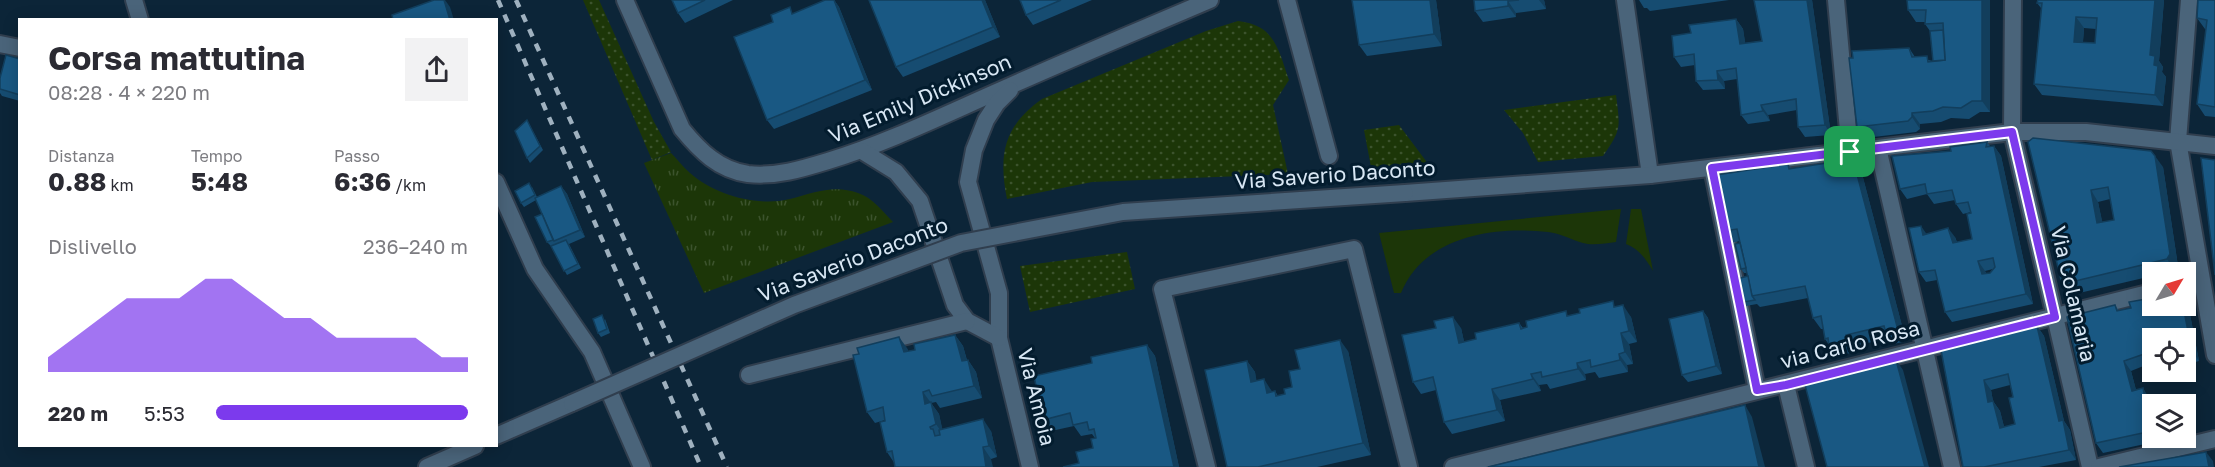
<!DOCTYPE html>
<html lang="it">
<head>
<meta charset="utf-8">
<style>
  body { margin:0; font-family:"Golos Text",sans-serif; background:#f2f2f3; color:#2b2b33; height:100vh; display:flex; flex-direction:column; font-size:22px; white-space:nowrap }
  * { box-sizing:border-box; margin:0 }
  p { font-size:20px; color:#7c7c81 }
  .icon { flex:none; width:33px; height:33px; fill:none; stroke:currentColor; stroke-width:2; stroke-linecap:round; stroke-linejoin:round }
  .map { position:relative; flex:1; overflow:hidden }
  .sheet { position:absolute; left:18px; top:18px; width:480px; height:429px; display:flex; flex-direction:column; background:#fff; border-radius:0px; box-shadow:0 3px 15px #0003 }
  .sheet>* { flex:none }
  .needle { width:39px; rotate:52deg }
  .fabs { position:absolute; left:2142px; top:262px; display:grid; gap:12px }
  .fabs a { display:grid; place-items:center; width:54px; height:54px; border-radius:0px; background:#fff; box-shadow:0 3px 15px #0003; font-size:30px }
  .pin { position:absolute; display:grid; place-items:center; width:51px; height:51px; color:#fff; margin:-26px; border-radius:12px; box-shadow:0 3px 9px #0006 }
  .round { display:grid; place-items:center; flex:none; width:63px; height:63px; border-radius:0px; background:#f2f2f3 }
  .head { display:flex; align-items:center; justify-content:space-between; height:102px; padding:0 30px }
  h1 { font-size:33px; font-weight:700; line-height:45px }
  .metrics { display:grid; grid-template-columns:repeat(3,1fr); gap:9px; height:102px; padding:6px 30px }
  .metrics div { display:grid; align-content:center }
  .metrics b { font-size:26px; font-weight:700 }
  .metrics small { font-size:16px; font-weight:400 }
  .metrics p { font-size:16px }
  .chart { height:168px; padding:12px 30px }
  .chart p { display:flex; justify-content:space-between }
  .chart svg { width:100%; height:108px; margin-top:6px; fill:#7c3aed; opacity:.7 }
  ul { padding:0 30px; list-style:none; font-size:20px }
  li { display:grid; grid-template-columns:96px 72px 1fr; align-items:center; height:45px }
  li i { height:15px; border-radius:8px; background:#7c3aed }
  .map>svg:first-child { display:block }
  .grass { fill:url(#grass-dots) }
  .park { fill:url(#park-tufts) }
  .garden { fill:#1c3608 }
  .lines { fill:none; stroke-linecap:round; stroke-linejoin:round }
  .pedestrian-casing { stroke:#303e4e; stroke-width:20 }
  .minor-casing { stroke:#303e4e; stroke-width:20 }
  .tertiary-casing { stroke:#303e4e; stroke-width:20 }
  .pedestrian { stroke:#4a647a; stroke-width:16 }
  .minor { stroke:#4a647a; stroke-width:16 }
  .tertiary { stroke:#4a647a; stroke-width:16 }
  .rail { stroke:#9fb1bf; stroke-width:4.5; stroke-dasharray:8 8; stroke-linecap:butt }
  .tertiary-bridge-casing { stroke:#303e4e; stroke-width:20; stroke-linecap:butt }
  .tertiary-bridge { stroke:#4a647a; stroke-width:16 }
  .wall { fill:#164c71; fill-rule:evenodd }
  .shaded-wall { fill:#123e5c }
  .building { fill:#195883; stroke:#123e5c; stroke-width:1.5; fill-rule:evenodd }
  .route-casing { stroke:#fff; stroke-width:12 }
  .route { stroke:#7c3aed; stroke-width:8 }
  .labels { text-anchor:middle; stroke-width:6; stroke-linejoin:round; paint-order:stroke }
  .street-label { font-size:21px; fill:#d8e7f4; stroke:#031c2e }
</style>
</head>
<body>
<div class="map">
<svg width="2215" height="467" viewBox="0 0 2215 467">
  <defs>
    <pattern id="grass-dots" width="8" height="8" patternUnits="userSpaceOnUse" patternTransform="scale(1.5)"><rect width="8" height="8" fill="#1c3608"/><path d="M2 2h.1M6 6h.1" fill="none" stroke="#3c532d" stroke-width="1.8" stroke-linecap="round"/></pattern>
    <pattern id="park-tufts" width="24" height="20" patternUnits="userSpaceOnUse" patternTransform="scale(1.5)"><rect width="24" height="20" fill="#1c3608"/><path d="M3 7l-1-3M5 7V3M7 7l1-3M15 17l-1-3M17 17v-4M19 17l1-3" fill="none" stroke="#3c532d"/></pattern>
  </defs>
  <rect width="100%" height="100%" fill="#0c2538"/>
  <!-- grass -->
  <g class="grass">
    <polygon points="583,0 599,0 654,122 671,152 652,160"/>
    <path d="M1238 21C1275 25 1278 49 1289 80L1273 105 1288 174 1092 182 1007 199C998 154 1004 126 1042 99L1206 31Z"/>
    <path d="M1616 95C1620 127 1622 129 1603 156L1538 162 1523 133 1504 110Z"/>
    <polygon points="1399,125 1429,165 1371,167 1364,130"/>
    <polygon points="1127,252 1135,289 1030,312 1020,266"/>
  </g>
  <!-- park -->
  <path class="park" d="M671 153C677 159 683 167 690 173 715 195 757 207 790 199 813 193 834 184 858 193 873 198 882 211 893 222L704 293 644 163Z"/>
  <!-- garden -->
  <g class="garden">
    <path d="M1621 209 1616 242C1606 243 1593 246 1583 243 1572 240 1560 233 1548 232 1494 226 1424 236 1401 293H1394L1379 233Z"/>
    <path d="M1631 209H1641L1653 271C1646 259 1639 249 1626 244Z"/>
  </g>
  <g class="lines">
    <!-- pedestrian casing -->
    <g class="pedestrian-casing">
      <polyline id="pedestrian" points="1712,168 1757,390"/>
    </g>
    <!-- minor casing -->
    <g class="minor-casing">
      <g id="minor">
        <polyline points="134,0 140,20"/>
        <path d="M625 0 682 129C700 151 719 170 748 174 776 177 802 169 828 161 887 143 944 115 1001 90 1070 59 1140 30 1210 0"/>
        <polyline points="1287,0 1329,156"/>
        <polyline points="1625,0 1650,175"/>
        <polyline points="1836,0 1850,152"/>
        <polyline points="2013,0 2012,132 2090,467"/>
        <polyline points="2189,0 2178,141 2215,355"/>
        <polyline points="0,44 20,48"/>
        <polyline points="1010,90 997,103 986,120 974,150 968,182 999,293 999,338 1030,467"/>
        <polyline points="1878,148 1952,467"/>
        <polyline points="862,151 896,172 920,201 955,305 967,321 999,338"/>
        <polyline points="496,182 535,269 592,352 642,467"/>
        <polyline points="749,375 967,321"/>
        <polyline points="1786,385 1806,467"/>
        <polyline points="1207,467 1162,289 1354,249 1409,467"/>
        <polyline points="1453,467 2152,292"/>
        <polyline points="2099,467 2215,439"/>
      </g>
    </g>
    <!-- tertiary casing -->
    <g class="tertiary-casing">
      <g id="tertiary">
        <polyline points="1405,193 1650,175 2012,132 2086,132 2215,146"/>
        <polyline points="496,436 572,403"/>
        <polyline points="427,467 475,446"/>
      </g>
    </g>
    <!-- pedestrian -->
    <use href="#pedestrian" class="pedestrian"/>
    <!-- minor -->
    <use href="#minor" class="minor"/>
    <!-- tertiary -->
    <use href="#tertiary" class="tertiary"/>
    <!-- rail -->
    <g class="rail">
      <polyline points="498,0 701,467"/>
      <polyline points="516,0 727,467"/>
    </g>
    <!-- tertiary-bridge casing -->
    <g class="tertiary-bridge-casing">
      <polyline id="tertiary-bridge" points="572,403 794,305 961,243 1123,212 1405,193"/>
    </g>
    <!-- tertiary-bridge -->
    <use href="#tertiary-bridge" class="tertiary-bridge"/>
  </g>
  <!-- wall -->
  <g class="wall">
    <polygon points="672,0 733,0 685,23 678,13"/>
    <polygon points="825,0 834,0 839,7 872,90 774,129 767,120 773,22"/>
    <polygon points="985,0 1000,37 903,77 896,67"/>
    <polygon points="1020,0 1092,0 1033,25 1026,15"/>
    <polygon points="1352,0 1436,0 1442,46 1367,56 1359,45"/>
    <polygon points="1474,0 1544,0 1546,9 1516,13 1516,17 1483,22 1475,11"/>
    <polygon points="1639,0 1729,0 1650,11 1647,8 1644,8"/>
    <polygon points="1754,0 1812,0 1831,135 1805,137 1798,127 1797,110 1768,115 1770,121 1748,124 1741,115 1737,79 1724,81 1725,89 1703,90 1696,81 1695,65 1681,67 1674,57 1691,33 1736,19 1743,29 1745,43 1762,41"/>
    <polygon points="1990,0 1990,112 1980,112 1969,119 1951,118 1941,122 1920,124 1920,129 1916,132 1865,138 1857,127 1853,58 1909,48 1915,57 1933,61 1930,31 1925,24 1925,22 1916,22 1908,10"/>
    <path d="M2037 0H2164L2159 61 2163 67 2162 72 2166 77 2163 106 2042 95 2034 84 2041 8 2037 3ZM2084 28 2096 29 2095 43 2083 42Z"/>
    <polygon points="2215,0 2215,117 2205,116 2197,104 2206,29 2205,29 2197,18"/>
    <polygon points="20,59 20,101 2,96 0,93 0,78"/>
    <polygon points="527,120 543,150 530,163 527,158"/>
    <path d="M1987 142 1990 146H1994L2001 156 2033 304 1952 322 1945 312 1937 280 1926 282 1919 272 1926 234 1955 237 1957 242 1972 239 1971 212 1963 214 1956 204 1955 200 1934 204 1927 194 1907 199 1900 189 1951 151ZM1993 269 1990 273H1986L1985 271Z"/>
    <path d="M2028 142 2163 167 2178 266 2175 271 2166 273H2152V276L2075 294 2069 291 2061 280ZM2110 199 2114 220 2102 222 2098 202Z"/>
    <polygon points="1788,164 1791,168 1861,170 1906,341 1894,344 1890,338 1854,346 1855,352 1837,356 1825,339 1823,329 1821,329 1813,318 1808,298 1760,307 1757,304 1746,306 1744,302 1748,276 1747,273 1744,273 1741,269 1740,241 1731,243 1724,231 1717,180"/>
    <polygon points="561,186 567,194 585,237 569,244 581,268 567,275 551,246 547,242 542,214 536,200 524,207 521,203 532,187 537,197"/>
    <polygon points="2188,304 2199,361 2192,363 2193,368 2186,370 2186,339 2152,339 2152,372 2175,372 2153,376 2146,365 2131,371 2136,390 2149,398 2152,411 2152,438 2158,438 2159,441 2103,453 2096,443 2115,305 2119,311"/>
    <polygon points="1617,307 1631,317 1637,342 1629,344 1633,364 1627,365 1628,372 1599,378 1595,372 1585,374 1586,380 1550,389 1547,384 1539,385 1541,391 1500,400 1505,421 1452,434 1444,422 1436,390 1421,394 1413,382 1461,328 1464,342 1476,339 1519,323 1523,328 1569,316"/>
    <polygon points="1703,311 1708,318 1722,374 1688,382 1682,375"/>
    <polygon points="605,319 610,333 601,337 598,333"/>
    <path d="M2037 326 2044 336 2064 421 2070 430 2076 460 2039 467H1963L1941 350ZM2010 385 2013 397 2015 424 2004 427 2000 411 1993 401 1991 390Z"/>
    <polygon points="955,335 963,346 967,360 968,360 976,372 982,398 940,408 936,402 931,403 939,414 942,429 991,431 997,457 991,459 895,464 887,452 885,420 875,423 867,412 907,348 908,351 915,350"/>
    <polygon points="1147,345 1155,356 1179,467 1079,463 1093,448 1095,438 1092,434 1081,436 1074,426 1051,431 1043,420 1092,363"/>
    <polygon points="1348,351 1371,455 1317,467 1227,467 1247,361 1255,372 1256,381 1271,390 1272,392 1275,391 1278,396 1285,394 1292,387 1300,369"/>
  </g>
  <!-- shaded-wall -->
  <g class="shaded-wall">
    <polygon points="444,0 445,0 450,7 454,20 450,20"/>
    <polygon points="834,0 839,7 872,90 865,80"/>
    <polygon points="982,0 985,0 1000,37 993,27"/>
    <polygon points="1430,0 1436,0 1442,46 1434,34"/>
    <polygon points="1539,0 1544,0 1546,9"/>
    <polygon points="1807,0 1812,0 1831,135 1825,125"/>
    <polygon points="1982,0 1990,0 1990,112 1982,101"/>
    <polygon points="2155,0 2164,0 2159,61 2163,67 2162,72 2166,77 2163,106 2155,95 2154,65 2150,55"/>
    <polygon points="1508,1 1516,13 1516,17 1508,6"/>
    <polygon points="2076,17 2084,28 2082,53 2074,42"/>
    <polygon points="1736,19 1743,29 1747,53 1740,44"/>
    <polygon points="1717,71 1724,81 1725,89 1718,80"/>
    <polygon points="1761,105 1768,115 1770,121 1763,111"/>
    <polygon points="1912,113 1920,124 1920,129 1912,117"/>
    <polygon points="1994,146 2001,156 2033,304 2026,294"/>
    <polygon points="2155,156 2163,167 2178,266 2175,271 2167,259"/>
    <polygon points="1853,159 1861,170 1906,341 1898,330"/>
    <polygon points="561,186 567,194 585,237 580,230"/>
    <polygon points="2091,190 2098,202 2105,234 2097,223"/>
    <polygon points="1921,226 1928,236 1923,235"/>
    <polygon points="1948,228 1955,237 1960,253 1953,243"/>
    <polygon points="1978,261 1985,271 1989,284 1982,274"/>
    <polygon points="2186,301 2188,304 2199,361 2192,351 2183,306 2186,306"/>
    <polygon points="1623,305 1631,317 1637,342 1629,331"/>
    <polygon points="1703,311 1708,318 1722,374 1716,366"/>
    <polygon points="1453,317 1461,328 1467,354 1459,343"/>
    <polygon points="2037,326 2044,336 2064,421 2070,430 2076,460 2069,450 2059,421"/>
    <polygon points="1621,333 1629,344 1633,364 1625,352"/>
    <polygon points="955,335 963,346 970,373 962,361"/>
    <polygon points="1846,335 1854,346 1855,352 1847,341"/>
    <polygon points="899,337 907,348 912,364 904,352"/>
    <polygon points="1340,340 1348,351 1371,455 1363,443"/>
    <polygon points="1147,345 1155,356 1179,467 1174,467"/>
    <polygon points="1619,354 1627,365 1628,372 1620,360"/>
    <polygon points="2186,354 2192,363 2193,368 2186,358"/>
    <polygon points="968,360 976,372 982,398 974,386"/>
    <polygon points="1896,360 1903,370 1929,467 1925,467"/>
    <polygon points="1247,361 1255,372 1259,393 1251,382"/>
    <polygon points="2124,361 2131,371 2139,401 2132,391"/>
    <polygon points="1577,363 1585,374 1586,380 1578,369"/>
    <polygon points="1531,374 1539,385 1541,391 1533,379"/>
    <polygon points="1264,379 1271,390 1275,404 1267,393"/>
    <polygon points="1984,380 1991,390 1995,412 1988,402"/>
    <polygon points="2143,388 2149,398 2152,411 2152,431"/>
    <polygon points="1492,389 1500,400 1505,421 1497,410"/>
    <polygon points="923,392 939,414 944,436 936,424 925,404"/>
    <polygon points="1993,401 2000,411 2007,438 2000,428"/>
    <polygon points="1745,405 1752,417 1765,467 1759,467"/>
    <polygon points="983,419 991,431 997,457 989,446"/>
    <polygon points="983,447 991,459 993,467 986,467"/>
    <polygon points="2206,452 2213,461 2214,467 2209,467"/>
  </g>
  <!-- building -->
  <g class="building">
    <polygon points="434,0 444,0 450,20 393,20 392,15"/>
    <polygon points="672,0 705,0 678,13"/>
    <polygon points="825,0 834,0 865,80 767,120 734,37 773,22 771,15 790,7 792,14"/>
    <polygon points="869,0 982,0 993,27 896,67"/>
    <polygon points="1020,0 1061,0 1026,15"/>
    <polygon points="1352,0 1430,0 1434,34 1359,45"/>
    <polygon points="1474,0 1519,0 1508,1 1508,6 1475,11"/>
    <polygon points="1754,0 1807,0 1825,125 1798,127 1796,99 1761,105 1763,111 1741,115 1736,68 1717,71 1718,80 1696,81 1694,54 1674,57 1672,36 1691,33 1689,25 1736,19 1740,44 1762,41"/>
    <polygon points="1907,0 1982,0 1982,101 1972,101 1961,108 1943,107 1933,111 1912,113 1912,117 1908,121 1857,127 1849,58 1853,58 1852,51 1909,48 1912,57 1927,56 1928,62 1945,60 1943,23 1925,24 1926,10 1908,10"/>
    <path d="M2038 0H2155L2150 55 2155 56 2154 65 2158 66 2155 95 2034 84 2042 3H2037ZM2076 17 2097 18 2095 43 2074 42Z"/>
    <polygon points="2198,0 2215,0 2215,107 2197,104 2207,20 2197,18"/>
    <polygon points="1943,30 1945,60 1933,61 1930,31"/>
    <polygon points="6,55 20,59 20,95 0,89 0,78"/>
    <polygon points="527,120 540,146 527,158 515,131"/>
    <path d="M2033 138 2151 151 2155 156 2170 254 2167 259 2067 283 2061 280 2028 142ZM2108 187 2114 220 2097 223 2091 190Z"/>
    <path d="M1987 142 1986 147 1994 146 2026 294 1945 312 1935 270 1919 272 1909 228 1921 226 1923 235 1948 228 1953 243 1972 239 1967 214 1971 213 1968 202 1956 204 1952 190 1927 194 1925 184 1900 189 1892 156 1951 151 1950 147ZM1993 258 1995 267 1990 273 1982 274 1978 261Z"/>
    <polygon points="2201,158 2215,160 2215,275"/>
    <polygon points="1853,159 1898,330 1886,333 1884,326 1846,335 1847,341 1829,345 1828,338 1825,339 1821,316 1813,318 1805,286 1752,296 1737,229 1724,231 1713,180 1717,180 1716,175 1788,164 1789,169"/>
    <polygon points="529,183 535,195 521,203 515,191"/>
    <polygon points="561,186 580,230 554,241 535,198"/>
    <polygon points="542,214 553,240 547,242 535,217"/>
    <polygon points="566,240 578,264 564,271 551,246"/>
    <polygon points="1740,243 1746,268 1741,269 1735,244"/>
    <polygon points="1748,276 1752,296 1755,300 1744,302 1737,279"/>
    <polygon points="2152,298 2152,306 2183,306 2192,351 2186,353 2186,339 2152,339 2152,365 2146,367 2144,354 2124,361 2132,391 2143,388 2152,431 2096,443 2067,317 2115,305 2117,311 2131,308 2129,302"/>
    <polygon points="1613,301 1614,307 1623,305 1629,331 1621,333 1625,352 1619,354 1620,360 1591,367 1590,360 1577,363 1578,369 1542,377 1541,372 1531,374 1533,379 1492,389 1497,410 1444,422 1433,377 1413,382 1402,335 1436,328 1434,321 1453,317 1459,343 1476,339 1475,333 1519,323 1521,329 1527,327 1526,321 1566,311 1567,316 1580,313 1579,309"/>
    <polygon points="1703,311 1716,366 1682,375 1669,319"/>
    <polygon points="602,315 607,329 598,333 593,319"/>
    <path d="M2037 326 2059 421 2063 420 2069 450 1984 467H1963L1941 350ZM2008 374 2013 397 2009 398 2015 424 2000 428 1993 401 1988 402 1984 380Z"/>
    <polygon points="955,335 962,361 968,360 974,386 932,396 929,390 923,392 925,404 931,402 936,424 930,427 931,429 933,429 935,436 940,435 939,430 983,419 989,446 983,447 986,467 895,467 892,451 887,452 880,422 885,421 883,407 867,412 853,355 859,354 857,348 899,337 904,352 915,350 914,344"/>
    <polygon points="1340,340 1363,443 1258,467 1227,467 1205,370 1247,361 1251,382 1264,379 1267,393 1275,391 1276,396 1285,394 1284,389 1292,387 1289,371 1300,369 1295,350"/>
    <polygon points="1147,345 1174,467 1063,467 1079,463 1076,452 1093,448 1091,439 1096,438 1094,429 1089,430 1087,422 1073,425 1070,413 1043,420 1034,376 1092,363 1091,357"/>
    <polygon points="1896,360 1925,467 1827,467 1805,385"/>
    <polygon points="1745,405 1759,467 1488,467"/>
    <polygon points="2206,452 2209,467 2119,467"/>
  </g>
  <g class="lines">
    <!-- route casing -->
    <g class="route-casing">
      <polygon id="route" points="2012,132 2055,317 1786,385 1757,390 1712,168"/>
    </g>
    <!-- route -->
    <use href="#route" class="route"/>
  </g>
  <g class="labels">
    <!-- street labels -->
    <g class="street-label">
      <text transform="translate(920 99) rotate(-23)" y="7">Via Emily Dickinson</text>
      <text transform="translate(1335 175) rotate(-4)" y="7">Via Saverio Daconto</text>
      <text transform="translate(853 260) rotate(-21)" y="7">Via Saverio Daconto</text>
      <text transform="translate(2073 294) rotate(77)" y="7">Via Colamaria</text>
      <text transform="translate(1850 345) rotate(-14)" y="7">via Carlo Rosa</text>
      <text transform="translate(1036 397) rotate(76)" y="7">Via Amoia</text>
    </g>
  </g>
</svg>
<div class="fabs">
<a><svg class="needle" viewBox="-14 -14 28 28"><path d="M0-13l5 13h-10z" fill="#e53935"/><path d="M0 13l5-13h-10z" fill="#7c7c81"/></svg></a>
<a><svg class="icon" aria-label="locate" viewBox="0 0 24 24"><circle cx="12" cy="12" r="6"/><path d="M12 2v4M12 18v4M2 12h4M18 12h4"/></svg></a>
<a><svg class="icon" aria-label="layers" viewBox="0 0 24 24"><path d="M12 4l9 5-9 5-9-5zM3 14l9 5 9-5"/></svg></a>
</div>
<div class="pin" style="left:1850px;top:152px;background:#1e9e55"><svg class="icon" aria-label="arrive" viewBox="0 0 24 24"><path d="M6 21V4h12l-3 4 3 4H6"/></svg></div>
<section class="sheet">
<div class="head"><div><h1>Corsa mattutina</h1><p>08:28 · 4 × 220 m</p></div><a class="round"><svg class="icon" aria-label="share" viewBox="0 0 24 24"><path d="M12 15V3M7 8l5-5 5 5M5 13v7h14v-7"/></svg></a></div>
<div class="metrics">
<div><p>Distanza</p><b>0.88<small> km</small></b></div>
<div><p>Tempo</p><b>5:48</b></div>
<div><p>Passo</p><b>6:36<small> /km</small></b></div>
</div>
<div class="chart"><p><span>Dislivello</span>236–240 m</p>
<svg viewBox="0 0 160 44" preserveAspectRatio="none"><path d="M0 44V38L10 30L20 22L30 14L40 14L50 14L60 6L70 6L80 14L90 22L100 22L110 30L120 30L130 30L140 30L150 38L160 38V44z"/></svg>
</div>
<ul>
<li><b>220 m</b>5:53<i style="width:100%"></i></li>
</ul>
</section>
</div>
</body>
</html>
